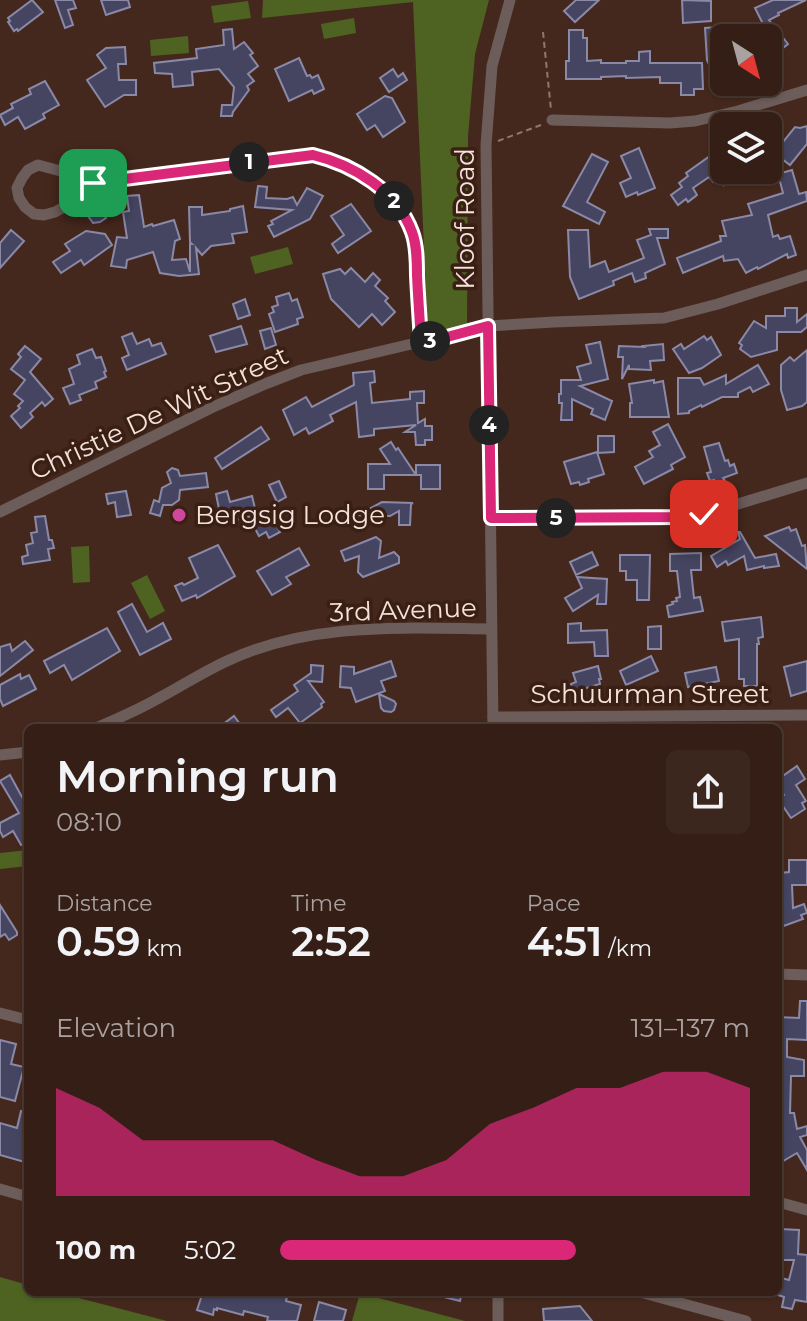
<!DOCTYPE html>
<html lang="en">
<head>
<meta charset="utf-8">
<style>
  body { margin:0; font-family:Montserrat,sans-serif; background:#3c271f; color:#f1f3f6; height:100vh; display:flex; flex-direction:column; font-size:30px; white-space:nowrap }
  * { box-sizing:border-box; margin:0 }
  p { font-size:26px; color:#a9a2a1 }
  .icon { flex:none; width:44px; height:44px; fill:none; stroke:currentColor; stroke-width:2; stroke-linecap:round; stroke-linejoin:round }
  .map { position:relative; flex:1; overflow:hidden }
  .drawer { position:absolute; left:24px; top:724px; width:758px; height:572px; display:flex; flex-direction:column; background:#341e16; border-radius:12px; box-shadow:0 2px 6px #0004,0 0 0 2px #4e3c35 }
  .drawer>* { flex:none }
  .needle { width:52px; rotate:144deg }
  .fabs { position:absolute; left:710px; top:24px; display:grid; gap:16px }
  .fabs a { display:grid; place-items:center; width:72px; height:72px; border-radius:12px; background:#341e16; box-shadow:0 2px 6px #0004,0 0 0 2px #4e3c35; font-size:40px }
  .pin { position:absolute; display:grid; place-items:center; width:68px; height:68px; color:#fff; margin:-34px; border-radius:16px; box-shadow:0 4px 12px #0006 }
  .km { position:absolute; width:40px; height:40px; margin:-20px; border-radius:50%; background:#222; color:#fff; font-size:22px; line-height:40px; text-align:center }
  .round { display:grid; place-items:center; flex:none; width:84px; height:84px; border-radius:12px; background:#3c271f }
  .headline { display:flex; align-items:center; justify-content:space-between; height:136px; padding:0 32px }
  h1 { font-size:44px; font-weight:600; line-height:60px }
  .figures { display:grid; grid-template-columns:repeat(3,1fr); gap:12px; height:136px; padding:8px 32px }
  .figures div { display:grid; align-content:center }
  .figures b { font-size:40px; font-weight:600 }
  .figures small { font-size:22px; font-weight:400 }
  .figures p { font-size:22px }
  .chart { height:224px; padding:16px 32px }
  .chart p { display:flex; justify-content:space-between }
  .chart svg { width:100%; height:144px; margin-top:8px; fill:#db2777; opacity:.7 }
  ul { padding:0 32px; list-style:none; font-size:26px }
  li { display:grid; grid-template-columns:128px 96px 1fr; align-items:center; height:60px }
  li i { height:20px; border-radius:10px; background:#db2777 }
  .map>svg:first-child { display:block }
  .green { fill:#4e6321 }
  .building { fill:#464561; stroke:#8a89a8; stroke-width:2 }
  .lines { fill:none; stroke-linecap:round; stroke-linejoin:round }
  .path { stroke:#90776d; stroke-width:2; stroke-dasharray:6 4; stroke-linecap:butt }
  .minor { stroke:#6c5d5a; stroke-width:11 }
  .route-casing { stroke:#fff; stroke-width:16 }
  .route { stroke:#db2777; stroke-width:10 }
  .hotel-dot { fill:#d1479c; stroke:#3a1f14; stroke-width:3 }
  .labels { text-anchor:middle; stroke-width:7; stroke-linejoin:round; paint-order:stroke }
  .street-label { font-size:26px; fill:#f5e2db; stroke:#3a1f14 }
  .poi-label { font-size:26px; fill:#f5e2db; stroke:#3a1f14; text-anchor:start }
</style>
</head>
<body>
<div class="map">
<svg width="807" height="1321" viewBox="0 0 807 1321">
  <rect width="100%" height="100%" fill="#45281d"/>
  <!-- green -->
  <g class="green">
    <polygon points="263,0 489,0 475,54 468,136 467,325 428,336 413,2 262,18"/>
    <polygon points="248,1 251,18 214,23 211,6"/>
    <polygon points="354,18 356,33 324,39 321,24"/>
    <polygon points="188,36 189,53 151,56 150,40"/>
    <polygon points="288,247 293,264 255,274 250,257"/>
    <polygon points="89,546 90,582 73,583 71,547"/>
    <polygon points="147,575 165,611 150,619 131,583"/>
    <polygon points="28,850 28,866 0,869 0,853"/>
    <polygon points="0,1277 28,1285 28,1292 56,1292 167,1321 0,1321"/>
    <polygon points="360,1293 465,1321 352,1321"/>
  </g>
  <!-- building -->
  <g class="building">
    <polygon points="32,0 43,12 18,31 17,29 14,31 8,22 10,21 8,18"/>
    <polygon points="55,0 73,0 76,8 68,10 73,25 65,28"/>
    <polygon points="101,0 128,0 130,7 106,15"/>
    <polygon points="576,0 599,0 575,22 564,11"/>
    <polygon points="682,0 711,1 711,21 683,23"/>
    <polygon points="773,0 806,0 778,13 779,15 769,20 788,44 768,60 768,38 760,38 767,32 755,8"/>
    <polygon points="718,27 719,38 716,38 718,59 724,57 724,79 717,82 707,60 705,28"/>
    <polygon points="232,29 234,49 244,42 253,53 250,55 258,66 248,74 254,81 247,86 249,90 233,112 232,116 221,116 222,105 232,105 234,87 219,69 192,72 193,85 173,87 172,74 155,73 154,63 197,58 196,49 224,45 223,30"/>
    <polygon points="569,30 583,30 583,38 587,38 587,61 601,60 601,63 626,63 626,61 639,61 639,52 650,51 650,63 702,63 703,89 694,89 694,95 681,95 681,83 660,83 660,77 626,78 626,76 601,77 601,79 566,79 566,61 569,61"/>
    <polygon points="125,47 126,64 118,64 119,80 136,80 136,95 124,95 105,107 87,80 106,68 97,55 106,48"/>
    <polygon points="299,58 307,76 310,75 312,78 318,75 324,89 314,94 312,90 289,101 275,69"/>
    <polygon points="393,69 398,77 403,73 407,80 389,92 380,78"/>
    <polygon points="45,81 59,105 43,114 45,118 25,129 18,117 5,125 0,115 13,108 11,104 31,94 29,89"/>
    <polygon points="385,96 392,98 405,122 383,137 375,125 367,130 357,114"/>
    <polygon points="807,126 807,144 790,165 774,153 795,127 800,128"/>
    <polygon points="724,146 724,170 743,170 724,185 723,175 713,182 709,177 693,188 697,195 688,202 686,199 678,205 671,195 682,187 679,183 688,176 686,173"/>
    <polygon points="639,148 655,188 638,195 637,192 626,197 620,183 631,178 621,156"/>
    <polygon points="592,154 608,162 587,202 605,212 599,224 563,206"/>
    <polygon points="792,170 799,194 806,192 807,201 768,215 773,237 778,235 780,239 790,236 796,255 788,258 787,254 758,269 757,267 746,273 738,259 724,261 723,256 683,273 677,258 721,241 720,236 726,236 722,221 752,215 748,204 783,193 778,174"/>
    <polygon points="258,186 267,187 266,198 287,199 293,197 297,205 307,188 323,196 310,219 274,237 268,226 273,224 271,221 292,210 255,207"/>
    <polygon points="139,195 144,227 152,224 153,226 174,220 180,239 175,241 172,260 186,259 190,272 190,244 192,244 190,242 189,207 202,207 202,215 230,211 230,209 243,206 247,232 232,234 234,243 211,246 202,255 196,248 199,274 179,276 160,273 153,252 127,260 126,268 111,266 117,237 127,238 123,212 129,211 127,196"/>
    <polygon points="351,204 371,231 338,253 332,244 344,235 331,216"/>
    <polygon points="100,209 106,218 100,222 93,223 88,216"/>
    <polygon points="649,229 668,229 668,238 657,238 665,264 645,273 646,278 635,282 632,273 613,281 614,285 579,299 570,277 568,230 588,230 590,267 605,261 609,272 644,258 637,240 651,235"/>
    <polygon points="11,230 24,241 0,268 0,243"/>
    <polygon points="86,231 105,234 112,245 84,265 81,260 61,273 53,262 70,251 65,244"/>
    <polygon points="351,268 365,282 373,273 380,280 375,286 388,298 385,301 395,312 382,325 372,314 359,327 331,299 323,274 340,269 345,274"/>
    <polygon points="289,293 292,301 297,299 303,317 297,319 298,324 275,332 269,314 274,312 272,307 278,305 276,297"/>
    <polygon points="245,299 250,315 238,319 233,304"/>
    <polygon points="785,308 797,308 797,322 807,314 807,327 801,332 777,332 777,350 751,357 740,349 742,345 739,343 754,321 766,328 766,316 785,316"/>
    <polygon points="241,326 247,344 216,352 210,336"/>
    <polygon points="271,328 276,345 265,349 260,331"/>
    <polygon points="132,333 137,344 149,339 152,346 161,343 166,354 127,370 122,358 129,355 122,337"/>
    <polygon points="704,336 707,340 711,337 721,355 702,368 689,373 673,349 681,344 684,349"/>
    <polygon points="600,342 608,379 580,386 612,401 605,420 591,414 593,409 572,399 572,420 561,420 562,403 559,403 559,394 561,394 561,380 581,380 577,367 591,363 586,345"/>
    <polygon points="663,344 664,360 650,361 651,370 629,369 629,365 622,379 623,357 618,357 619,346 644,347 643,346"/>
    <polygon points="25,346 41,359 30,372 53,399 45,406 42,402 30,413 33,417 21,428 11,416 20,408 18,406 23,401 14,394 25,380 11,369 21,357 18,354"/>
    <polygon points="92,349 96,358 101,357 106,371 104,372 106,377 95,382 97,388 79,395 81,400 70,404 63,388 74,384 69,369 80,364 77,355"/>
    <polygon points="807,350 807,402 802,406 787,410 781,390 781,365 790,357 794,361"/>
    <polygon points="758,365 769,384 753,392 750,387 738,393 738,397 722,397 702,407 701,405 689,411 689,413 678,414 678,378 700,378 704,385 726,375 726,384"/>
    <polygon points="374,371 375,382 370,383 372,403 410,399 410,392 424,391 424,403 417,403 418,423 425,419 425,426 432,426 432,440 425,440 425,445 416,445 415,432 405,432 416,425 374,429 374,435 359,437 356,402 330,415 333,421 309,434 306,428 294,435 283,410 306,397 312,407 354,385 353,373"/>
    <polygon points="654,380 654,383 663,381 669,417 630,417 630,403 632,403 629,384"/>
    <polygon points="668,424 685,457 671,465 673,469 644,484 635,467 653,457 649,451 660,445 653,432"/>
    <polygon points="261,427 269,439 222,469 215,458"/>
    <polygon points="598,436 614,436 614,452 598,453"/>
    <polygon points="391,442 396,450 398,448 416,475 384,475 384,489 368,489 368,464 390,464 380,449"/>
    <polygon points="719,443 725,461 728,460 730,466 734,464 737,473 723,478 725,481 715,484 714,480 710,481 707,473 711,472 704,447"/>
    <polygon points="597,452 604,474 588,479 589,482 580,485 579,482 571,484 564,462"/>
    <polygon points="416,465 440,465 440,489 421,489 421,475 416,475"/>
    <polygon points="172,468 178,470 180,476 206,473 208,487 180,490 179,500 172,505 163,505 160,516 150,513 154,500 159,502 162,488 171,483 167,472"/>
    <polygon points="279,481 286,497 277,502 269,485"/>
    <polygon points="126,491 131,515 117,517 115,502 108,504 106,494"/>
    <polygon points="227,491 230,502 252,496 259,525 272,518 280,532 269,538 266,532 259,536 249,517 226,522 222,508 219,509 216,494"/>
    <polygon points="382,502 413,503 411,504 410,525 399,525 399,511 390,516 358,515"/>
    <polygon points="45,516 49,540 52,540 54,548 48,549 50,560 23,564 22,557 28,555 26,545 33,543 31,533 37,532 35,517"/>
    <polygon points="789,527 791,531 796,529 802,546 805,545 807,569 765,536"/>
    <polygon points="738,532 740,532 755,558 776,554 779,566 764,568 764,566 747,570 744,556 728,565 726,561 717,567 711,556 740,539"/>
    <polygon points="376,537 381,541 379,558 394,552 399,557 399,563 363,577 358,572 359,556 345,561 341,551"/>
    <polygon points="218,545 235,576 197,598 196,595 182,601 175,586 182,583 184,585 198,578 189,558"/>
    <polygon points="299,548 309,565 286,577 291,584 272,595 257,571"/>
    <polygon points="592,552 598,565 576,575 570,562"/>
    <polygon points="701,553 701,570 691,570 694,598 700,597 703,611 669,617 667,606 673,604 672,602 677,601 676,598 680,597 677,571 670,571 670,554"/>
    <polygon points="620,555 650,555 649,600 637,600 637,580 626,580 626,571 620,571"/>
    <polygon points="577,577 607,579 606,604 597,604 598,595 573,611 565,598 582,588"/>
    <polygon points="132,604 147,632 163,623 171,639 140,655 118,612"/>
    <polygon points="761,617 763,637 758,638 759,644 757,644 757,686 744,686 744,679 739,679 739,639 725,641 722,622"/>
    <polygon points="581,623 581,631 607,630 608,656 595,656 594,642 568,643 568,624"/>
    <polygon points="661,626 661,649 648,649 648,627"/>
    <polygon points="107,628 120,651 72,680 64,665 50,673 44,661"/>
    <polygon points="25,641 33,650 0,676 0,647 10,644 12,651"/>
    <polygon points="651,656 658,671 626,685 620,671"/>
    <polygon points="391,661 396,676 381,681 385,691 356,702 351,688 340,687 341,666 354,667 354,674"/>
    <polygon points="807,661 807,691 791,696 784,667"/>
    <polygon points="311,665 323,666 322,682 308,681 324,702 321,704 322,707 300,723 288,708 276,717 271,710 298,691 294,685 311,673"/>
    <polygon points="598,666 601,679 599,679 600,684 573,692 571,684 576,682 573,673"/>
    <polygon points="716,667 719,681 688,687 685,673"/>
    <polygon points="20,674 21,679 29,675 36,689 3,706 0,699 0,685"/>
    <polygon points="379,694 394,701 396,704 394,710 391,712 384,711 381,708"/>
    <polygon points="234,716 243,728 218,728"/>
    <polygon points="797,766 805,779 796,785 806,801 802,803 805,809 791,818 778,799 784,795 778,785 783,782 780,778"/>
    <polygon points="10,775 28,808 28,841 21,845 13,831 3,837 0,831 0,823 19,813 0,781"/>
    <polygon points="789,860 807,860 807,885 792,885 793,908 804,904 807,913 801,915 803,919 778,928 778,913 780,912 780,873 789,872"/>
    <polygon points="0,905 17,932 17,935 9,940 5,934 0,937"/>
    <polygon points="800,1001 807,1001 807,1040 787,1039 787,1057 804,1060 804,1076 791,1076 790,1113 794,1113 797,1129 807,1126 807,1135 800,1137 807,1150 807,1170 797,1153 778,1164 778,1094 782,1094 782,1072 778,1072 778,1017 799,1018"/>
    <polygon points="0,1040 16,1044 11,1064 24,1067 15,1101 0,1097"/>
    <polygon points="21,1111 28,1113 23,1142 28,1143 28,1163 0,1155 0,1123 17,1128"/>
    <polygon points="780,1229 799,1230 798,1254 807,1255 807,1302 795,1300 792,1309 782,1307 784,1297 778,1295 778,1277 789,1280 794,1260 780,1260"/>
    <polygon points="203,1292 288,1292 286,1301 301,1305 297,1321 267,1321 268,1317 244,1311 243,1315 217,1308 217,1310 214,1309 213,1315 197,1310"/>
    <polygon points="436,1292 462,1292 460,1301 436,1295"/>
    <polygon points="319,1302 346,1310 343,1321 314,1321"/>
    <polygon points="580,1306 592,1321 544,1321 543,1309"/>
  </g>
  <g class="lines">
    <!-- path -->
    <g class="path">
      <polyline points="543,32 551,110"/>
      <polyline points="498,141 541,125"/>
    </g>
    <!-- minor -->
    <g class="minor">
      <polyline points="552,120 670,123 695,121 738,111 807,90"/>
      <polyline points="93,183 72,174 38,165 28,170 22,178 17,188 19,198 25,207 34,214 44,215 55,212 66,206 93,183 301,156 313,155 341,165 384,190 395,203 412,232 414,242 421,344"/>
      <polyline points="0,512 213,407 265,384 301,370 488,326 554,322 664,318 718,304 807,275"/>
      <polyline points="491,518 684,517 725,508 807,483"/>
      <polyline points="493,717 807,715"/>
      <path d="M96 728C117 719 138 710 157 699 180 687 203 672 227 661 310 622 402 628 491 629"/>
      <polyline points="493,728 486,145 492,66 510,0"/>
      <polyline points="0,755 28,752"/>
      <polyline points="778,974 807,975"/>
      <polyline points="0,1013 28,1020"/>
      <polyline points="0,1189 28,1197"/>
      <polyline points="778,1202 807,1210"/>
      <polyline points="498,1292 498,1321"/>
      <polyline points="640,1292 746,1321"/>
    </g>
  </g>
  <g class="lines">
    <!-- route casing -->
    <g class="route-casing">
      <path id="route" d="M93 183 313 155C354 165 397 191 412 232 417 245 417 262 417 275 418 298 420 321 421 344L488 326 491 518 684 517 704 514"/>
    </g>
    <!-- route -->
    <use href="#route" class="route"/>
  </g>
  <!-- markers -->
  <circle class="hotel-dot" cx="179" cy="515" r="8"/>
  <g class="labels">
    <!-- street labels -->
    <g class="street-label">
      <text transform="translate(465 219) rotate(-90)" y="9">Kloof Road</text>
      <text transform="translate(159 413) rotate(-25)" y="9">Christie De Wit Street</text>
      <text transform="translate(403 610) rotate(-2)" y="9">3rd Avenue</text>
      <text x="650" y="703">Schuurman Street</text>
    </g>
    <!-- poi labels -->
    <g class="poi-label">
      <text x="195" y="524">Bergsig Lodge</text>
    </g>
  </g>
</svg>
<div class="fabs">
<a><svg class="needle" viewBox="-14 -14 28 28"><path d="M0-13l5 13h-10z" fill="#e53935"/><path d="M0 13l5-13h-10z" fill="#a9a2a1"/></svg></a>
<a><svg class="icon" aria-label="layers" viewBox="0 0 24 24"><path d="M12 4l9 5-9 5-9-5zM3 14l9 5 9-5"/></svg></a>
</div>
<div class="pin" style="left:93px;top:183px;background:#1e9e55"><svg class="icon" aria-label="arrive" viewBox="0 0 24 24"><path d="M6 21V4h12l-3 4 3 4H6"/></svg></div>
<div class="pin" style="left:704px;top:514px;background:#d93025"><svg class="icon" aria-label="check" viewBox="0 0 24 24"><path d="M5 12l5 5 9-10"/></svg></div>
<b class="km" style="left:249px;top:162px">1</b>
<b class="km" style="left:394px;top:201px">2</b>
<b class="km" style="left:430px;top:341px">3</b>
<b class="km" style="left:489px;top:425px">4</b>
<b class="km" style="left:556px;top:518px">5</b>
<section class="drawer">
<div class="headline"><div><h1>Morning run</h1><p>08:10</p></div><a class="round"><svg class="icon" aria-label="share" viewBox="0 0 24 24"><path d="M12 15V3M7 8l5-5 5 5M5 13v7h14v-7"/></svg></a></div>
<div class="figures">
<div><p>Distance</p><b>0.59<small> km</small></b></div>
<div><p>Time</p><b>2:52</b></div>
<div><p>Pace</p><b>4:51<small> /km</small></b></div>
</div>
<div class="chart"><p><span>Elevation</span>131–137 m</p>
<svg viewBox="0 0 160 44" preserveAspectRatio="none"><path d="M0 44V11L10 17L20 27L30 27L40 27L50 27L60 33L70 38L80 38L90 33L100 22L110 17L120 11L130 11L140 6L150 6L160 11V44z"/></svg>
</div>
<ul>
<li><b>100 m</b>5:02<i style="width:63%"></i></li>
</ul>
</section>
</div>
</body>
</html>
